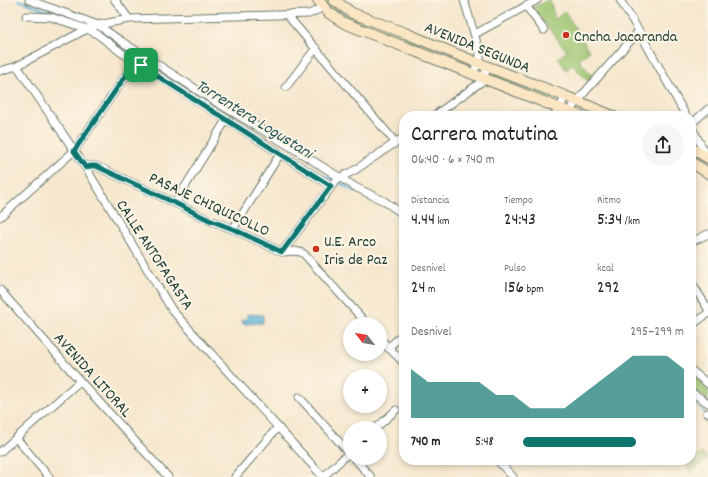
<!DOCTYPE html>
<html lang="es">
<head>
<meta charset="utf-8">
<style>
  body { margin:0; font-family:Dekko,sans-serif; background:#f6f6f6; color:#222; height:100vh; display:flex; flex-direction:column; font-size:15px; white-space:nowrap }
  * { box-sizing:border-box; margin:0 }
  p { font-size:13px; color:#767676 }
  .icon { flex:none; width:22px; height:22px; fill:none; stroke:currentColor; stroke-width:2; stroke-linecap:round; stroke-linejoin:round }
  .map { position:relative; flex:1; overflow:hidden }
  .sheet { position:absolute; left:399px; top:111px; width:297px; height:354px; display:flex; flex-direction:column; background:#fff; border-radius:16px; box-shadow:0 2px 6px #0003 }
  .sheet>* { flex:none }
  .needle { width:26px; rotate:301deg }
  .tools { position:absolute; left:343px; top:317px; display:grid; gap:8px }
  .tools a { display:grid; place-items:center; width:44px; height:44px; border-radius:50%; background:#fff; box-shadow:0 2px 6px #0003; font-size:20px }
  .pin { position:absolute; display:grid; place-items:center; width:34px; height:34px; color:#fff; margin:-17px; border-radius:8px; box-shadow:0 2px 6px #0006 }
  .round { display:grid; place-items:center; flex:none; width:42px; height:42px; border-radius:21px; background:#f6f6f6 }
  .summary { display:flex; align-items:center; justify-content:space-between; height:68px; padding:0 12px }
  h1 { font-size:22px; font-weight:600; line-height:30px }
  .figures { display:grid; grid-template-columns:repeat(3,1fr); gap:6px; height:68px; padding:4px 12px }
  .figures div { display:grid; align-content:center }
  .figures b { font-size:17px; font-weight:600 }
  .figures small { font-size:11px; font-weight:400 }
  .figures p { font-size:11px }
  .chart { height:112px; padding:8px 12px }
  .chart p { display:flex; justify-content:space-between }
  .chart svg { width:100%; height:72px; margin-top:4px; fill:#0f766e; opacity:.7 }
  ul { padding:0 12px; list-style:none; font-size:13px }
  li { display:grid; grid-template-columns:64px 48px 1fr; align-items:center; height:30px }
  li i { height:10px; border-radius:5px; background:#0f766e }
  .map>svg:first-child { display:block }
  .green { fill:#9dc571; stroke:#5e8152 }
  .water { fill:#5bb2d8; stroke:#3d7886 }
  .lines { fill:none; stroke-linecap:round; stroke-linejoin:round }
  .stream { stroke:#5bb2d8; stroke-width:2 }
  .street-casing { stroke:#6a786a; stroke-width:9 }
  .secondary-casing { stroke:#6a786a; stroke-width:12 }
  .street { stroke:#fff; stroke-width:7 }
  .secondary { stroke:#fbe6c4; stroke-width:10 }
  .route-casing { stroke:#fff; stroke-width:8 }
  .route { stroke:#0f766e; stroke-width:5 }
  .poi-dot { fill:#c8321e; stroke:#fcf5e5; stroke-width:1.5 }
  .labels { text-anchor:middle; stroke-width:4; stroke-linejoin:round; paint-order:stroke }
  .poi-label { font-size:16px; fill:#1f3d34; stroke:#fcf5e5; text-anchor:start }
  .street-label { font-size:16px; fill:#1f3d34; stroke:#fcf5e5 }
  .water-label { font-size:17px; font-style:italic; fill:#2e5a5d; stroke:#fcf5e5 }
</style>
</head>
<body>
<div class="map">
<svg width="708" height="477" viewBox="0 0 708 477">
  <rect width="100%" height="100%" fill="#fcf5e5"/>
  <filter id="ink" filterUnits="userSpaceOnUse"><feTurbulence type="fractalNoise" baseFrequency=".025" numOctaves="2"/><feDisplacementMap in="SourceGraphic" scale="8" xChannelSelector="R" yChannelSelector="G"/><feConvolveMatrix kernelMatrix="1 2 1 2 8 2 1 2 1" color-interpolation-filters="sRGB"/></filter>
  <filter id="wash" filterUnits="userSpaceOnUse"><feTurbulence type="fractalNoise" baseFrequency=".012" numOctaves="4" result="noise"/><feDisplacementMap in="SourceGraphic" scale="16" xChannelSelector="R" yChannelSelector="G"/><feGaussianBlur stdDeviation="0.9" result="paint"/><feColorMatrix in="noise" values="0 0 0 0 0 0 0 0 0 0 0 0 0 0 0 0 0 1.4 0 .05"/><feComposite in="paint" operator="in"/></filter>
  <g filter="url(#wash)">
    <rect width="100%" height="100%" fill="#f6e7ce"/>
    <!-- green -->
    <g class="green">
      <path d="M324 0H328C347 23 378 26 404 37 426 45 448 55 469 65L467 67 349 21 331 8Z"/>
      <polygon points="548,0 550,0 555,20 565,11 589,51 579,60 593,77 589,82 572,65 566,70 558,58 567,51 532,8"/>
      <polygon points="495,73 558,98 557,102 493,77"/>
      <polygon points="691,374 708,387 708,400 691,389"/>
      <polygon points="701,453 707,458 692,473 687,467"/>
    </g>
    <!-- water -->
    <polygon class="water" points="247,314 263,315 263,323 243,324 242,320 247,319"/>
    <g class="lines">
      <!-- stream -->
      <g class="stream">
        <polyline points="18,0 54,13"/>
        <polyline points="66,17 75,20"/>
        <polyline points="98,30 119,46 192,94"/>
        <polyline points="264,139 297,158 322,175 334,180"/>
        <polyline points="338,182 357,192"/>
        <polyline points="691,401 702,409 708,419"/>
      </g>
    </g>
  </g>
  <g filter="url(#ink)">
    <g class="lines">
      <!-- street casing -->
      <g class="street-casing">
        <g id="street">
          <polyline points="29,0 98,25 121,41 216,102 286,144 357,188 384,201 400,212"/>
          <polyline points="115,0 129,19"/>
          <polyline points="464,0 480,53 480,58 473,74"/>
          <polyline points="620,0 639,31 686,116"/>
          <polyline points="526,6 544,30"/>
          <polyline points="287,15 396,143"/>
          <polyline points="26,16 51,17 87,29 97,34 122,53 331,186"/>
          <polyline points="475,34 537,0"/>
          <polyline points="17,66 86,168 172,310 323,477"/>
          <polyline points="0,71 17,66 87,29 98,25 129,19 309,14 324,7"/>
          <polyline points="286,87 316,48"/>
          <polyline points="569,112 577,101 639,31"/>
          <polyline points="434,116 481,82 488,67"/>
          <polyline points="554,116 560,108 565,96"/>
          <polyline points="691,124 708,109"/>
          <polyline points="691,126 708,158"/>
          <polyline points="86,168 90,166 96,166 175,203 209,220 233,229 282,252 296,251 303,253 367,324"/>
          <polyline points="175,203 226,120"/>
          <polyline points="0,217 74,151 135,62"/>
          <polyline points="233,229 280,154"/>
          <polyline points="691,242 708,234"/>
          <polyline points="282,252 337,179 355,170 404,137"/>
          <polyline points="691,282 708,309"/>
          <polyline points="0,290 80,381 168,477"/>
          <polyline points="691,326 708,313"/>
          <polyline points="380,339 404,363"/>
          <polyline points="388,348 404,333"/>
          <polyline points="691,370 708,384"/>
          <polyline points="691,392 708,403"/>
          <polyline points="299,397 350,454"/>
          <polyline points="707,413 708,413"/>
          <polyline points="376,428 396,410"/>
          <polyline points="16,438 49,477"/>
          <polyline points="0,452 80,381"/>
          <polyline points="354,458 371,477"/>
          <polyline points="497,460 513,477"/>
          <polyline points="235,477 278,427"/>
          <polyline points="323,477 350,452"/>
        </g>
      </g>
      <!-- secondary casing -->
      <g class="secondary-casing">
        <g id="secondary">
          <polyline points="318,0 329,13 344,23 579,116"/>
          <polyline points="334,0 352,13 405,33 478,63 565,96 613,116"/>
          <polyline points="691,148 708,158"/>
          <polyline points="691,162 708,173"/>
        </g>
      </g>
      <!-- street -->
      <use href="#street" class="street"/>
      <!-- secondary -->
      <use href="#secondary" class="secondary"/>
    </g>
  </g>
  <g class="lines" filter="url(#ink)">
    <!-- route casing -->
    <g class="route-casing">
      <polygon id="route" points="135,62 331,186 282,252 233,229 209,220 175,203 96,166 90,166 86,168 74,151"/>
    </g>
    <!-- route -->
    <use href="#route" class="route"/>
  </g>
  <!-- markers -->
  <g class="poi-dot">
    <circle cx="566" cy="35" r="4"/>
    <circle cx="316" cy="249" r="4"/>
  </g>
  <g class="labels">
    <!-- poi labels -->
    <g class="poi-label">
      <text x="574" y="41">Cncha Jacaranda</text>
      <text x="324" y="246">U.E. Arco<tspan x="324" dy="18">Iris de Paz</tspan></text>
    </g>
    <!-- street labels -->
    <g class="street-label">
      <text transform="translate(478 46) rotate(22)" y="6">AVENIDA SEGUNDA</text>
      <text transform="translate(210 203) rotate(25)" y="6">PASAJE CHIQUICOLLO</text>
      <text transform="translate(156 254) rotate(57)" y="6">CALLE ANTOFAGASTA</text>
      <text transform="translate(94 374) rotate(48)" y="6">AVENIDA LITORAL</text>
    </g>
    <!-- water labels -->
    <g class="water-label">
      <text transform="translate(255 118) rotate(32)" y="6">Torrentera Logustani</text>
    </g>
  </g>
</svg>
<div class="tools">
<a><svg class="needle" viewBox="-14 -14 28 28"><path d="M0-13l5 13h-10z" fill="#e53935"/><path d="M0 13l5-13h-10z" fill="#767676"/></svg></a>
<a>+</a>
<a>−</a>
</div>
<div class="pin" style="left:141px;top:65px;background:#1e9e55"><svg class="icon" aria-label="arrive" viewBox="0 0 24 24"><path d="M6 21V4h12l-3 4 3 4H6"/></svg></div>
<section class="sheet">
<div class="summary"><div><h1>Carrera matutina</h1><p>06:40 · 6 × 740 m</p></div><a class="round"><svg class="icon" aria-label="share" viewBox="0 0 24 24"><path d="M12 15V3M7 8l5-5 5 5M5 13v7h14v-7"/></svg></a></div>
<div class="figures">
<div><p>Distancia</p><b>4.44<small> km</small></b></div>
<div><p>Tiempo</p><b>24:43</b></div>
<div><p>Ritmo</p><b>5:34<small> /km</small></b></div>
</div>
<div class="figures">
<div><p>Desnivel</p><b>24<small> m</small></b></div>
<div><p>Pulso</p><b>156<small> bpm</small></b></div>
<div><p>kcal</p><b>292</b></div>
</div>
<div class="chart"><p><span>Desnivel</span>295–299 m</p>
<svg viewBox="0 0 160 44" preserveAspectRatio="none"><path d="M0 44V14L10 22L20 22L30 22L40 22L50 30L60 30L70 38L80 38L90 38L100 30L110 22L120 14L130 6L140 6L150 6L160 14V44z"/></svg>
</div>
<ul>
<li><b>740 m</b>5:48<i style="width:70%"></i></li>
</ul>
</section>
</div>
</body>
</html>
